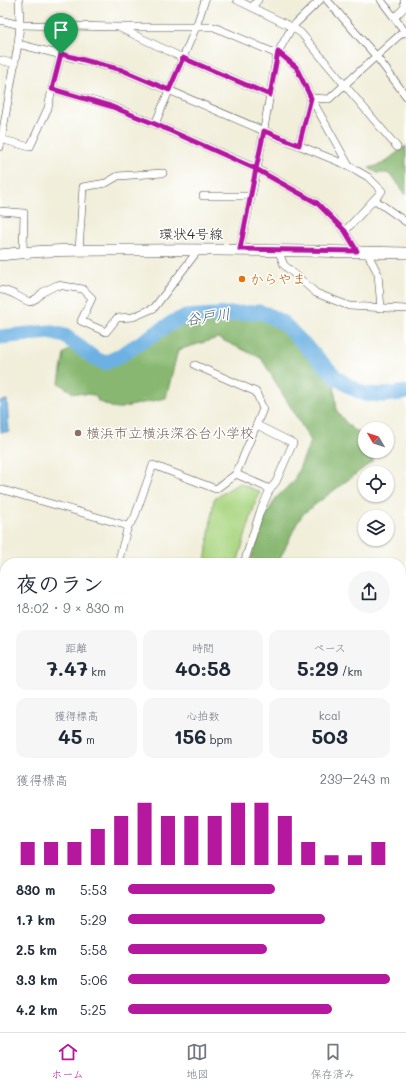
<!DOCTYPE html>
<html lang="ja">
<head>
<meta charset="utf-8">
<style>
  body { margin:0; font-family:Mali,"Klee One",sans-serif; background:#f6f6f7; color:#1f2937; height:100vh; display:flex; flex-direction:column; font-size:15px; white-space:nowrap }
  * { box-sizing:border-box; margin:0 }
  p { font-size:13px; color:#747a83 }
  .icon { flex:none; width:22px; height:22px; fill:none; stroke:currentColor; stroke-width:2; stroke-linecap:round; stroke-linejoin:round }
  .map { position:relative; flex:1; overflow:hidden }
  .sheet { position:absolute; left:0px; top:558px; width:406px; height:474px; display:flex; flex-direction:column; background:#fff; border-radius:16px 16px 0 0; box-shadow:0 1px 3px #0004 }
  .sheet>* { flex:none }
  .needle { width:26px; rotate:309deg }
  .tools { position:absolute; left:358px; top:422px; display:grid; gap:8px }
  .tools a { display:grid; place-items:center; width:36px; height:36px; border-radius:50%; background:#fff; box-shadow:0 1px 3px #0004; font-size:20px }
  .pin { position:absolute; display:grid; place-items:center; width:34px; height:34px; color:#fff; margin:-41px -17px; border-radius:50% 50% 50% 0; rotate:-45deg; box-shadow:0 0 4px #0007 }
  .pin .icon { rotate:45deg }
  .round { display:grid; place-items:center; flex:none; width:42px; height:42px; border-radius:21px; background:#f6f6f7 }
  .headline { display:flex; align-items:center; justify-content:space-between; height:68px; padding:0 16px }
  h1 { font-size:22px; font-weight:700; line-height:30px }
  .metrics { display:grid; grid-template-columns:repeat(3,1fr); gap:6px; height:68px; padding:4px 16px }
  .metrics div { display:grid; align-content:center; border-radius:10px; background:#f6f6f7; text-align:center }
  .metrics b { font-size:20px; font-weight:700 }
  .metrics small { font-size:11px; font-weight:400 }
  .metrics p { font-size:11px }
  .chart { height:112px; padding:8px 16px }
  .chart p { display:flex; justify-content:space-between }
  .chart svg { width:100%; height:72px; margin-top:4px; stroke:#b5179e; stroke-width:6 }
  ul { padding:0 16px; list-style:none; font-size:13px }
  li { display:grid; grid-template-columns:64px 48px 1fr; align-items:center; height:30px }
  li i { height:10px; border-radius:5px; background:#b5179e }
  .tabs { display:flex; justify-content:space-around; align-items:center; height:56px; border-top:1px solid #e0e1e3; background:#fff; font-size:11px; color:#747a83 }
  .tabs a { display:grid; justify-items:center; gap:2px }
  .tabs .selected { color:#b5179e }
  .map>svg:first-child { display:block }
  .green { fill:#aad682; stroke:#6a8056 }
  .forest { fill:#87b770; stroke:#59714e }
  .water { fill:#6cb1e2; stroke:#4c6e86 }
  .lines { fill:none; stroke-linecap:round; stroke-linejoin:round }
  .river { stroke:#6cb1e2; stroke-width:15 }
  .street-casing { stroke:#494845; stroke-width:8 }
  .secondary-casing { stroke:#494845; stroke-width:12 }
  .primary-casing { stroke:#494845; stroke-width:12 }
  .street { stroke:#fff; stroke-width:7 }
  .secondary { stroke:#fff; stroke-width:10 }
  .primary { stroke:#fff; stroke-width:11 }
  .route-casing { stroke:#fff; stroke-width:8 }
  .route { stroke:#b5179e; stroke-width:5 }
  .food-dot { fill:#e8710a; stroke:#fff; stroke-width:1.5 }
  .education-dot { fill:#8d6e63; stroke:#fff; stroke-width:1.5 }
  .labels { text-anchor:middle; stroke-width:3; stroke-linejoin:round; paint-order:stroke }
  .street-label { font-size:14px; fill:#2b2b2b; stroke:#fff }
  .food-label { font-size:14px; fill:#c56008; stroke:#fff; text-anchor:start }
  .education-label { font-size:14px; fill:#785e54; stroke:#fff; text-anchor:start }
  .water-label { font-size:15px; font-style:italic; fill:#456174; stroke:#fff }
</style>
</head>
<body>
<div class="map">
<svg width="406" height="1032" viewBox="0 0 406 1032">
  <rect width="100%" height="100%" fill="#fff"/>
  <filter id="ink" filterUnits="userSpaceOnUse"><feTurbulence type="fractalNoise" baseFrequency=".025" numOctaves="2"/><feDisplacementMap in="SourceGraphic" scale="8" xChannelSelector="R" yChannelSelector="G"/><feConvolveMatrix kernelMatrix="1 2 1 2 8 2 1 2 1" color-interpolation-filters="sRGB"/></filter>
  <filter id="wash" filterUnits="userSpaceOnUse"><feTurbulence type="fractalNoise" baseFrequency=".012" numOctaves="4" result="noise"/><feDisplacementMap in="SourceGraphic" scale="16" xChannelSelector="R" yChannelSelector="G"/><feGaussianBlur stdDeviation="0.9" result="paint"/><feColorMatrix in="noise" values="0 0 0 0 0 0 0 0 0 0 0 0 0 0 0 0 0 1.4 0 .05"/><feComposite in="paint" operator="in"/></filter>
  <g filter="url(#wash)">
    <rect width="100%" height="100%" fill="#f1eeda"/>
    <!-- green -->
    <g class="green">
      <polygon points="239,483 260,492 254,507 237,563 205,563 214,499"/>
      <polygon points="0,757 5,758 5,1027 164,1027 160,1032 81,1032 28,1027 0,1029"/>
      <polygon points="401,977 406,979 406,1010 401,1009"/>
    </g>
    <!-- forest -->
    <g class="forest">
      <polygon points="406,146 406,195 394,178 387,173 377,173 369,168 382,164"/>
      <polygon points="258,316 264,317 281,326 334,381 337,412 353,430 361,432 365,436 365,451 373,451 373,461 304,513 297,523 278,563 250,563 261,525 276,498 294,480 311,441 261,358 218,338 178,350 166,398 116,409 98,401 95,395 73,393 59,383 64,353 76,345 94,358 105,363 118,357 173,322 185,317"/>
    </g>
    <!-- water -->
    <polygon class="water" points="7,400 9,432 1,432 0,401"/>
    <g class="lines">
      <!-- river -->
      <polyline class="river" points="0,337 49,332 65,336 94,358 105,363 118,357 173,322 185,317 259,312 266,314 283,323 337,378 352,388 365,394 385,395 406,392"/>
    </g>
  </g>
  <g filter="url(#ink)">
    <g class="lines">
      <!-- street casing -->
      <g class="street-casing">
        <g id="street">
          <polyline points="237,0 292,27 301,33 397,147"/>
          <polyline points="327,0 376,56 406,96"/>
          <polyline points="381,0 406,33"/>
          <polyline points="252,7 258,0"/>
          <polyline points="395,17 405,7 404,0"/>
          <polyline points="0,20 20,25 118,27 214,27 277,54"/>
          <polyline points="66,25 61,54 52,89 111,106 155,124 257,169 317,203 345,231 357,251"/>
          <polyline points="120,28 183,58 270,95"/>
          <polyline points="18,44 122,70 264,131 349,166 368,177 382,191 345,231"/>
          <polyline points="278,52 296,67 311,98 349,166"/>
          <polyline points="0,60 15,64"/>
          <polyline points="155,124 196,27 205,0"/>
          <polyline points="0,139 30,147 48,108 52,89"/>
          <polyline points="299,145 311,98 329,99 404,31"/>
          <polyline points="0,147 18,44 20,25 19,0"/>
          <polyline points="203,196 251,196"/>
          <polyline points="375,200 406,222"/>
          <polyline points="0,211 24,213 23,252"/>
          <polyline points="240,249 257,169 277,54 292,27 320,0"/>
          <polyline points="278,250 284,265 316,293 349,306 406,309"/>
          <polyline points="79,251 83,187 106,183 118,176 163,173"/>
          <polyline points="367,252 378,274 381,308"/>
          <path d="M0 290C12 290 18 298 30 302L37 298 43 292 57 285 83 289 92 298 81 321 106 332 117 318 133 317 154 308 199 249"/>
          <polyline points="195,365 256,392 263,409 236,474"/>
          <polyline points="257,425 293,443 276,482 270,489"/>
          <polyline points="0,489 128,526 118,563"/>
          <polyline points="128,526 134,519 153,465 216,489 236,474 270,489 260,512 244,563"/>
          <polyline points="401,571 406,578"/>
          <polyline points="401,629 406,635"/>
          <polyline points="401,664 406,669"/>
          <polyline points="401,695 406,690"/>
          <polyline points="173,1032 176,1027"/>
        </g>
      </g>
      <!-- secondary casing -->
      <g class="secondary-casing">
        <g id="secondary">
          <polyline points="0,747 5,749"/>
          <polyline points="401,883 406,881"/>
        </g>
      </g>
      <!-- primary casing -->
      <g class="primary-casing">
        <path id="primary" d="M0 255C46 249 93 250 139 250 228 249 317 251 406 253"/>
      </g>
      <!-- street -->
      <use href="#street" class="street"/>
      <!-- secondary -->
      <use href="#secondary" class="secondary"/>
      <!-- primary -->
      <use href="#primary" class="primary"/>
    </g>
  </g>
  <g class="lines" filter="url(#ink)">
    <!-- route casing -->
    <g class="route-casing">
      <polyline id="route" points="61,54 52,89 110,106 155,124 256,169 240,249 357,251 345,231 317,203 256,169 264,131 299,145 311,98 296,67 278,52 270,95 183,58 169,90 122,70 61,54"/>
    </g>
    <!-- route -->
    <use href="#route" class="route"/>
  </g>
  <!-- markers -->
  <circle class="food-dot" cx="242" cy="279" r="4"/>
  <circle class="education-dot" cx="78" cy="433" r="4"/>
  <g class="labels">
    <!-- street labels -->
    <g class="street-label">
      <text x="191" y="239">環状4号線</text>
    </g>
    <!-- food labels -->
    <g class="food-label">
      <text x="250" y="284">からやま</text>
    </g>
    <!-- education labels -->
    <g class="education-label">
      <text x="86" y="438">横浜市立横浜深谷台小学校</text>
    </g>
    <!-- water labels -->
    <g class="water-label">
      <text transform="translate(208 317) rotate(-8)" y="5">谷戸川</text>
    </g>
  </g>
</svg>
<div class="tools">
<a><svg class="needle" viewBox="-14 -14 28 28"><path d="M0-13l5 13h-10z" fill="#e53935"/><path d="M0 13l5-13h-10z" fill="#747a83"/></svg></a>
<a><svg class="icon" aria-label="locate" viewBox="0 0 24 24"><circle cx="12" cy="12" r="6"/><path d="M12 2v4M12 18v4M2 12h4M18 12h4"/></svg></a>
<a><svg class="icon" aria-label="layers" viewBox="0 0 24 24"><path d="M12 4l9 5-9 5-9-5zM3 14l9 5 9-5"/></svg></a>
</div>
<div class="pin" style="left:61px;top:54px;background:#1e9e55"><svg class="icon" aria-label="arrive" viewBox="0 0 24 24"><path d="M6 21V4h12l-3 4 3 4H6"/></svg></div>
<section class="sheet">
<div class="headline"><div><h1>夜のラン</h1><p>18:02 · 9 × 830 m</p></div><a class="round"><svg class="icon" aria-label="share" viewBox="0 0 24 24"><path d="M12 15V3M7 8l5-5 5 5M5 13v7h14v-7"/></svg></a></div>
<div class="metrics">
<div><p>距離</p><b>7.47<small> km</small></b></div>
<div><p>時間</p><b>40:58</b></div>
<div><p>ペース</p><b>5:29<small> /km</small></b></div>
</div>
<div class="metrics">
<div><p>獲得標高</p><b>45<small> m</small></b></div>
<div><p>心拍数</p><b>156<small> bpm</small></b></div>
<div><p>kcal</p><b>503</b></div>
</div>
<div class="chart"><p><span>獲得標高</span>239–243 m</p>
<svg viewBox="0 0 160 44" preserveAspectRatio="none"><path d="M5 44V30M15 44V30M25 44V30M35 44V22M45 44V14M55 44V6M65 44V14M75 44V14M85 44V14M95 44V6M105 44V6M115 44V14M125 44V30M135 44V38M145 44V38M155 44V30"/></svg>
</div>
<ul>
<li><b>830 m</b>5:53<i style="width:56%"></i></li>
<li><b>1.7 km</b>5:29<i style="width:75%"></i></li>
<li><b>2.5 km</b>5:58<i style="width:53%"></i></li>
<li><b>3.3 km</b>5:06<i style="width:100%"></i></li>
<li><b>4.2 km</b>5:25<i style="width:78%"></i></li>
</ul>
</section>
</div>
<nav class="tabs">
<a class="selected"><svg class="icon" aria-label="home" viewBox="0 0 24 24"><path d="M3 11l9-7 9 7M6 9v11h12V9"/></svg>ホーム</a>
<a><svg class="icon" aria-label="map" viewBox="0 0 24 24"><path d="M3 6l6-2 6 2 6-2v14l-6 2-6-2-6 2zM9 4v14M15 6v14"/></svg>地図</a>
<a><svg class="icon" aria-label="saved" viewBox="0 0 24 24"><path d="M7 4h10v16l-5-4-5 4z"/></svg>保存済み</a>
</nav>
</body>
</html>
